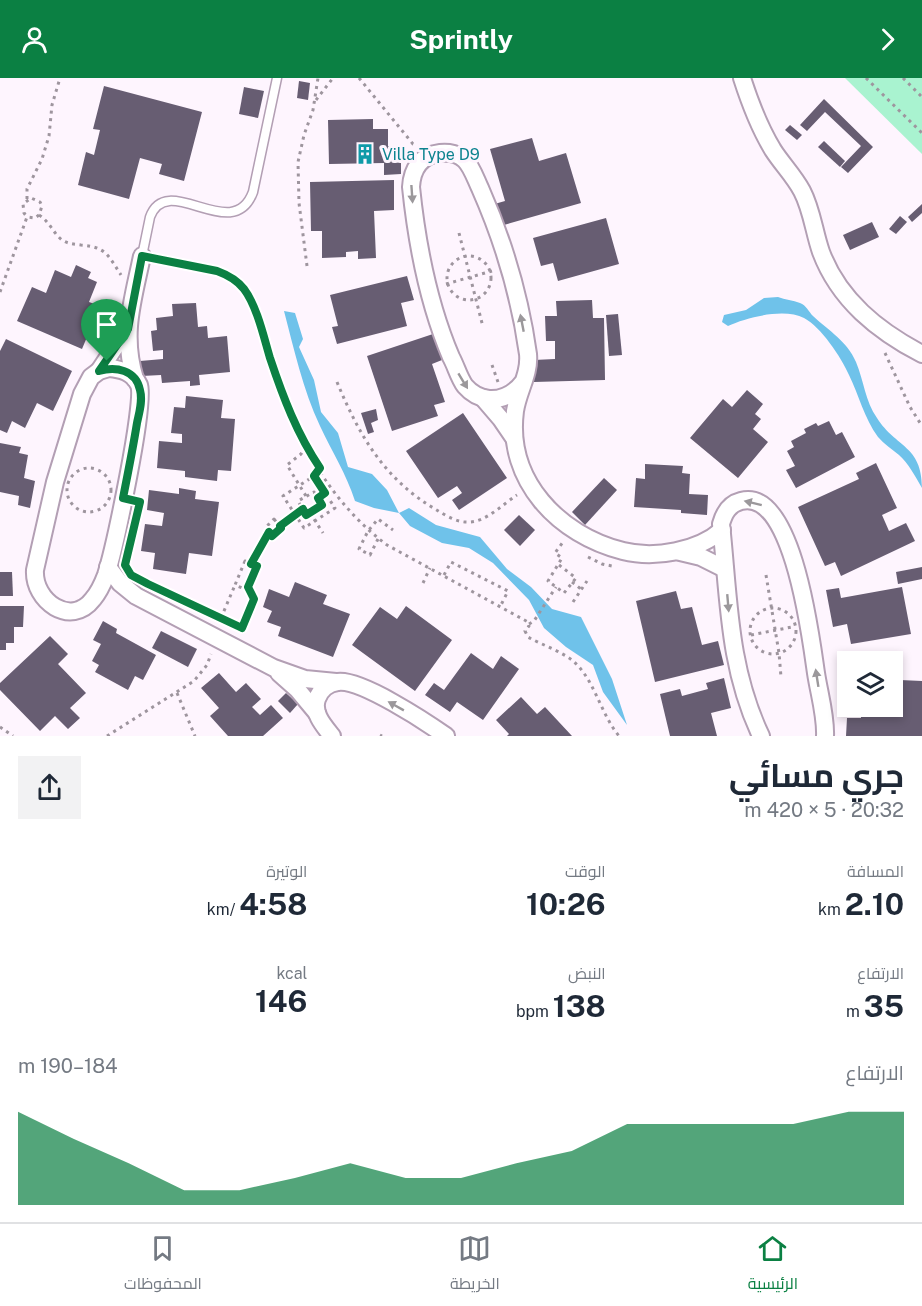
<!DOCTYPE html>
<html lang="ar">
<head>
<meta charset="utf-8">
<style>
  body { margin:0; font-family:"Public Sans",Cairo,sans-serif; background:#f2f2f3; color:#1f2937; direction:rtl; height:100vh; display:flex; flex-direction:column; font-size:22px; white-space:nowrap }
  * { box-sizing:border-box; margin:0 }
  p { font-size:20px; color:#747a83 }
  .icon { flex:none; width:33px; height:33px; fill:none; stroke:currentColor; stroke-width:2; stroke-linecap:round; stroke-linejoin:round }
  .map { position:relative; height:658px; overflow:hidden; direction:ltr }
  .side { display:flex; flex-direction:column; background:#fff; flex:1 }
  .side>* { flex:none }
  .controls { position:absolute; left:837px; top:573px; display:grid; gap:12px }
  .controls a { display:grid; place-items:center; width:66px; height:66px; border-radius:0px; background:#fff; box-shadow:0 3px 9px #0003; font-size:30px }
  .pin { position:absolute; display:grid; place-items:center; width:51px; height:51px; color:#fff; margin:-62px -26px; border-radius:50% 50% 50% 0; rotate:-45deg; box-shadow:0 0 6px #0007 }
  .pin .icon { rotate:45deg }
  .round { display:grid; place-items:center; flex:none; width:63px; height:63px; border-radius:0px; background:#f2f2f3 }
  .summary { display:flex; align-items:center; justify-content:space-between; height:102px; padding:0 18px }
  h1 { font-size:33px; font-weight:700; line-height:45px }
  .stats { display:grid; grid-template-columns:repeat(3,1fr); gap:9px; height:102px; padding:6px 18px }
  .stats div { display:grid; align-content:center }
  .stats b { font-size:30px; font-weight:700 }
  .stats small { font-size:16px; font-weight:400 }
  .stats p { font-size:16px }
  .chart { height:168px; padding:12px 18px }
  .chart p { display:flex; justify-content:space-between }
  .chart svg { width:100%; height:108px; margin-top:6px; fill:#0b8043; opacity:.7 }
  header { display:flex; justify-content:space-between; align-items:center; height:78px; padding:0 18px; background:#0b8043; color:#fff; font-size:27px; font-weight:700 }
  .menu { display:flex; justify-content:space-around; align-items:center; height:84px; border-top:2px solid #e0e1e3; background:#fff; font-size:16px; color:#747a83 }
  .menu a { display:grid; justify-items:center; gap:3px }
  .menu .active { color:#0b8043 }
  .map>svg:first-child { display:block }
  .green { fill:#a9f3d0 }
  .water { fill:#6fc2ea }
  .building { fill:#675d72 }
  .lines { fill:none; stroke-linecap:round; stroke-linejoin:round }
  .service-casing { stroke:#b39fb4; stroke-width:11 }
  .minor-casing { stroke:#b39fb4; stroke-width:20 }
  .path { stroke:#9e959e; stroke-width:3; stroke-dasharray:3 4.5; stroke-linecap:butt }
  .service { stroke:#fff; stroke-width:8 }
  .minor { stroke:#fff; stroke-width:16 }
  .oneway { fill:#9b989b }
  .route-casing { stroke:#fff; stroke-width:12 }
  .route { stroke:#0b8043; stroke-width:8 }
  .labels { text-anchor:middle; stroke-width:6; stroke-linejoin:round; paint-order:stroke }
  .culture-label { font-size:16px; fill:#0d838f; stroke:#fef5fe; text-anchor:start }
</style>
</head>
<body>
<header><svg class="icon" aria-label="forward" viewBox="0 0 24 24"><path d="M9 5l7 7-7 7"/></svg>Sprintly<svg class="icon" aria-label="person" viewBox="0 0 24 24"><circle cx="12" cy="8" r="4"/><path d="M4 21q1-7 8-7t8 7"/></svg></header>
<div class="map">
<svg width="922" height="658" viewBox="0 0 922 658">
  <rect width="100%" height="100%" fill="#fef5fe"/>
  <!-- green -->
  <polygon class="green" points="845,0 922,0 922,76"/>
  <!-- water -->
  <g class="water">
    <path d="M778 219C785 222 793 222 800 225 806 227 809 234 813 238 829 253 847 263 856 284 864 303 865 323 877 340 896 370 922 367 922 410 915 398 909 386 899 377 892 371 884 366 878 359 864 340 859 317 849 297 841 279 821 249 804 240 785 230 747 239 728 248L722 244 724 237 746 232 764 220Z"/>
    <path d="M284 233 295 235 303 261 299 269 314 302 321 334 338 355 348 389 372 396 387 412 399 435 409 430 436 447 480 459 507 491 531 509 552 531 581 539 612 601 627 647 603 614 593 587 566 569 544 550 529 522 493 485 469 470 442 465 410 448 399 435 374 430 355 423C346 395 332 374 320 348 303 312 294 271 284 233Z"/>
  </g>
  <!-- building -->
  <g class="building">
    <polygon points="299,3 310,5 308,22 297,20"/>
    <polygon points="104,8 202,34 184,103 159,96 162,86 140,80 129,121 78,107 86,74 94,77 100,52 93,51"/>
    <polygon points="244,9 264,13 258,40 239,36"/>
    <polygon points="824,21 873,69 848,95 841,89 861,68 825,34 807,53 800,47"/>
    <polygon points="373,41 373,51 388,51 388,68 401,68 401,96 384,97 384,85 329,86 328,42"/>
    <polygon points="790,47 802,57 797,62 785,52"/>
    <polygon points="532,60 539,83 566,75 581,125 497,149 491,127 505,123 490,71"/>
    <polygon points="824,63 845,83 840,89 818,69"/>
    <polygon points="394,102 394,132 374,133 376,180 358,181 358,173 346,174 346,179 322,180 322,153 311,153 310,104"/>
    <polygon points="922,126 922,135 912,144 908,139"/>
    <polygon points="900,138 907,144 896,156 889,151"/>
    <polygon points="606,140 619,186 558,203 553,185 541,188 533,160"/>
    <polygon points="872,144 879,159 850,172 843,157"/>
    <polygon points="76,187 91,194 88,200 97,204 89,224 100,228 82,271 17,243 32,209 46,215 55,192 71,199"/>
    <polygon points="407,198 414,222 401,225 407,248 337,266 332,249 338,248 330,217"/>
    <polygon points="592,222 593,240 604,240 605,302 534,304 534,282 555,281 555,263 546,263 545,238 557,238 556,223"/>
    <polygon points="196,225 198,249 207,248 208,260 227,258 230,294 199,297 200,307 190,308 190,303 162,305 161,297 142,298 140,283 163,281 163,272 153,273 151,253 157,252 156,240 173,238 172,226"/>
    <polygon points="618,236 622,277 609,278 606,237"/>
    <polygon points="433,256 442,282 432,286 445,324 434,327 438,338 392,353 367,278"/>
    <polygon points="6,261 72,293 53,333 37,325 25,350 12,343 7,355 0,352 0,273"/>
    <polygon points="747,312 763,326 755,336 761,341 753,351 768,364 738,400 690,360 723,321 732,329"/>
    <polygon points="186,318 223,322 221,340 235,341 231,393 218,392 217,403 185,399 185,393 157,390 159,363 182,365 182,356 171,355 174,329 185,330"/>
    <polygon points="376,331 378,342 371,345 374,354 368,356 361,335"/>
    <polygon points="463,335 507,400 459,432 452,422 462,415 457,408 438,420 406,373"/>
    <polygon points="829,343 836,357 842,354 855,379 796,410 786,392 795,388 787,373 794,369 791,363 806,355 804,351 816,345 818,348"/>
    <polygon points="0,365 21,369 19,375 28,377 24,400 35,403 30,430 18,427 19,418 0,414"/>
    <polygon points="876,385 897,430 882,437 889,453 906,445 915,463 841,498 835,484 825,488 798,429 859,401 856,395"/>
    <polygon points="645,386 683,388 682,395 690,396 689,416 708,417 707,437 681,435 681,432 634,429 636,400 645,401"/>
    <polygon points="604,400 617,412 585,447 572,434"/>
    <polygon points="179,410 196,413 195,421 219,424 212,478 189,475 186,496 153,491 155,475 141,473 145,446 162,448 164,435 147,432 149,412 179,416"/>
    <polygon points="519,437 535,452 520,468 504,452"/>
    <polygon points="922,489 922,501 898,506 896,494"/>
    <polygon points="0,494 12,494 13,518 0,518"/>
    <polygon points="295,504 327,517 323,526 350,536 333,579 278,558 281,549 267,544 272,533 263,529 269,511 289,519"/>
    <polygon points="902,509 911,556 851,566 847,546 833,549 826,512 839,510 841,520"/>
    <polygon points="676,513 681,531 692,529 702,567 718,563 724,587 655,604 636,523"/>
    <polygon points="0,528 24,528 23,549 14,549 14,565 6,565 6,572 0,572"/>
    <polygon points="406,528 452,562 415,613 352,567 380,529 397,541"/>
    <polygon points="103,543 117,551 116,555 156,577 143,602 135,598 128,612 95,594 99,587 92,583 101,566 93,562"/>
    <polygon points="161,553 197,571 188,589 152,570"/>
    <polygon points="50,558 68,576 58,586 86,615 70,630 80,640 68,651 55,638 40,653 0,612 0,605"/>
    <polygon points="471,575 493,591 501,578 519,591 483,642 457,624 450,634 425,617 434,605 444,612"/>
    <polygon points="892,584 901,585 900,602 922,603 922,658 846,658 847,640 861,640 861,628 892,628"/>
    <polygon points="219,595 236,614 246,605 261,621 252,629 260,637 271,627 283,640 263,658 228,658 210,638 219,630 201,610"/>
    <polygon points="724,600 731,630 711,635 717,658 670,658 660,616 680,611 682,618 708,611 706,605"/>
    <polygon points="286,615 298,626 290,635 278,623"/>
    <polygon points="521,619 537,636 545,629 572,658 507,658 509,656 496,642"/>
  </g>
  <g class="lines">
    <!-- service casing -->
    <g class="service-casing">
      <path id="service" d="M142 178 150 139C167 92 233 168 253 114L277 0"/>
    </g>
    <!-- minor casing -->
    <g class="minor-casing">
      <g id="minor">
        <path d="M742 0C750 25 759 49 773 72 782 86 794 98 802 113 812 132 814 154 821 174 839 222 878 253 922 276"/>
        <path d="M109 290C121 291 133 294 139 307 146 324 114 472 106 497 103 505 99 514 93 521 71 550 33 523 35 492L55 404 82 316 91 299 99 293Z"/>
        <polyline points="99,293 127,251"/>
        <path d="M135 301C121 256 133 222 142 178"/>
        <path d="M524 303C515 315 504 322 489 321 480 320 471 315 465 308 459 300 456 288 451 279 428 225 417 167 411 109 412 91 421 77 440 75 449 74 459 76 465 82 472 89 476 102 480 110 503 162 520 219 528 276 530 296 518 313 515 333 506 403 559 457 623 473 655 481 698 473 722 452"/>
        <polyline points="483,320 501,341 514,360"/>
        <polyline points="680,474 701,479 725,491"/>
        <polyline points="108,489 120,505 136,518 274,590 305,601 336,604"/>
        <polyline points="279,595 297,611 317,635"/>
        <path d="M332 658C324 648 312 635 317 621 320 612 328 605 338 604 361 601 426 644 446 658"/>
        <path d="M761 658C728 589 729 520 721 446 724 435 729 426 741 423 793 409 811 561 816 595 819 615 826 638 825 658"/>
      </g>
    </g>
    <!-- path -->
    <g class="path">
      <polyline points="359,0 413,66 416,67"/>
      <polyline points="866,0 922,55"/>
      <polyline points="903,0 922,19"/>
      <polyline points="316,22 333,0"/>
      <polyline points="27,121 27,111 42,81 49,58 52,27 60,0"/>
      <path d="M39 137C50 144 53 155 62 162 68 166 74 166 81 167 106 169 108 177 121 197"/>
      <polyline points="459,155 483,249"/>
      <circle cx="469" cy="200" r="22"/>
      <path d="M158 181C183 186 217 187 237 204 258 223 274 293 284 322 304 377 340 432 387 467L528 544 529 548 525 553 528 559C542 567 561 573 573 583 595 602 600 635 619 658"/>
      <polyline points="307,188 299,125 298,84 304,57 313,32 318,0"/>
      <polyline points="446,206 492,193"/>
      <polyline points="0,214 27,139 24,135 23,126 31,120 40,124 42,128 39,137 35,140 27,139"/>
      <polyline points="885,275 910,329 922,348"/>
      <polyline points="492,287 498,304"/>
      <path d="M337 304C359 357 384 401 435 431 445 437 457 445 469 444 486 444 503 426 517 417"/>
      <polyline points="305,368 301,376 287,387 306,418"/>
      <circle cx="89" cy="412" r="22"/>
      <polyline points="314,398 335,430 304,450 283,418 314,398 320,390"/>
      <polygon points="314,414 322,427 306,437 298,423"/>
      <polyline points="310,435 323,455"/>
      <polygon points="274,441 281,450 272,458 265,450"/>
      <polyline points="280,448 302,431"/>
      <polyline points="378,461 370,477 359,471 368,453 378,441 393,452"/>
      <polyline points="588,479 602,486 612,488"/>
      <polygon points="245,483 257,488 247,512 235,507"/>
      <polyline points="251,486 269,455"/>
      <polyline points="559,487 576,500 564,515 548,503 562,480 555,475 563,464"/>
      <polyline points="444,497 451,484 508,513 500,529"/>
      <polyline points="766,497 779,575 781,599"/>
      <polyline points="572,504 581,511"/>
      <polyline points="423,505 430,490"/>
      <polyline points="573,524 587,503"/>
      <polyline points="189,525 242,550 254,521 248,509"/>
      <circle cx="773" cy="553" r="23"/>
      <polyline points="221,540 235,507"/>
      <polyline points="529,546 534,543 556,509"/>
      <polyline points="751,557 792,549"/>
      <polyline points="177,615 195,658"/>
      <polyline points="0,649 13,658"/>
      <polyline points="380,657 382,658"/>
      <polyline points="107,658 194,603 207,587 211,576"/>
    </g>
    <!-- service -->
    <use href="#service" class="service"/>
    <!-- minor -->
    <use href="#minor" class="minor"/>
  </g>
  <!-- one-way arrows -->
  <defs><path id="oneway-solid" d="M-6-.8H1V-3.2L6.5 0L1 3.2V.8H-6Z" transform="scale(1.5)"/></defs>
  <g class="oneway">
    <use href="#oneway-solid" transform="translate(412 116) rotate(86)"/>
    <use href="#oneway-solid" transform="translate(522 245) rotate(-101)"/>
    <use href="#oneway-solid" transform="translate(463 303) rotate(59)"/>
    <use href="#oneway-solid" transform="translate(753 425) rotate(-166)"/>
    <use href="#oneway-solid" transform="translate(728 525) rotate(85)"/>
    <use href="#oneway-solid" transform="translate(817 600) rotate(-99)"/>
    <use href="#oneway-solid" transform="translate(396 628) rotate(-151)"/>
  </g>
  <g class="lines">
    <!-- route casing -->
    <g class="route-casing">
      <path id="route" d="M142 178 217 193C228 197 237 202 244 211 257 228 264 260 270 280 283 319 297 356 320 390L314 398 325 415 318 420 322 427 306 437 303 431 280 448 281 450 272 458 269 454 251 486 257 488 248 509 254 521 242 550 148 506 131 497 125 487 140 424 123 420C128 395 133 370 137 345 139 335 143 323 140 312 136 292 116 288 99 293L128 251Z"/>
    </g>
    <!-- route -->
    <use href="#route" class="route"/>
  </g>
  <!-- icons -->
  <defs>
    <g id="building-bare" transform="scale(1.62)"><path d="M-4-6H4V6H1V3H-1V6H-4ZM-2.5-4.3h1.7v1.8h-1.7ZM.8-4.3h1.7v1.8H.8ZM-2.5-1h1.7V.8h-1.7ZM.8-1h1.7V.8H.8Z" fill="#0f9aa8" stroke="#fef5fe" stroke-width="2.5" paint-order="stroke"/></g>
  </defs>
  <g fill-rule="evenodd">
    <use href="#building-bare" x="365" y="76"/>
  </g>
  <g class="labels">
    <!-- culture labels -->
    <g class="culture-label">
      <text x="382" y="82">Villa Type D9</text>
    </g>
  </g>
</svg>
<div class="controls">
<a><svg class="icon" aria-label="layers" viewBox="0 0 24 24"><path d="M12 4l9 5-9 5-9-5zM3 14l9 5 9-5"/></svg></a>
</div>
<div class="pin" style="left:107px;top:283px;background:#1e9e55"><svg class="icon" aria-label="arrive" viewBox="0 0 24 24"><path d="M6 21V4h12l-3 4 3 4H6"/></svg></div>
</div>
<section class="side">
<div class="summary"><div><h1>جري مسائي</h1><p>20:32 · 5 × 420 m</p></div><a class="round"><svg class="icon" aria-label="share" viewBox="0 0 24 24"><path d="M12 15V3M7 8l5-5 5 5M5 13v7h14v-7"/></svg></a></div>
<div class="stats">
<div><p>المسافة</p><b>2.10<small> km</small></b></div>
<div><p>الوقت</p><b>10:26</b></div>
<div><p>الوتيرة</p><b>4:58<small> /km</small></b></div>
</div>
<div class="stats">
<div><p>الارتفاع</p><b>35<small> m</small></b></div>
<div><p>النبض</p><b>138<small> bpm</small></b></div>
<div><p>kcal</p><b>146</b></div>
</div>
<div class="chart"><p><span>الارتفاع</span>184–190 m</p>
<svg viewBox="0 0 160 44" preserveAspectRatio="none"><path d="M0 44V6L10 17L20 27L30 38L40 38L50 33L60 27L70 33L80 33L90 27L100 22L110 11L120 11L130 11L140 11L150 6L160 6V44z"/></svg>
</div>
</section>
<nav class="menu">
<a class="active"><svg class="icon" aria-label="home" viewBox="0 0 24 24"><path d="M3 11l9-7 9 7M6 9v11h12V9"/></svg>الرئيسية</a>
<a><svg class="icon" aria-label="map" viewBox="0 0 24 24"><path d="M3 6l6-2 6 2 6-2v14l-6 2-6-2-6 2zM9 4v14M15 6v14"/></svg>الخريطة</a>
<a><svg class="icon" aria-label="saved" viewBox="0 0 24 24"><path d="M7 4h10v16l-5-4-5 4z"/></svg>المحفوظات</a>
</nav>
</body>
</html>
